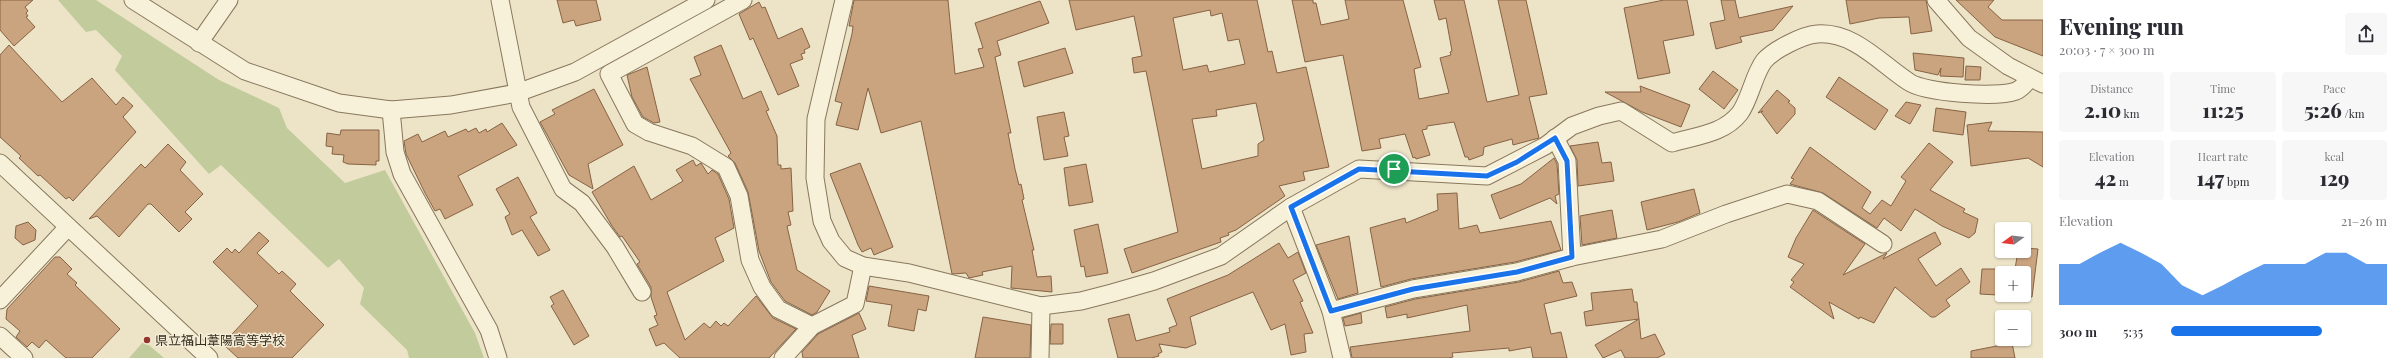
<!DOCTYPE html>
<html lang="en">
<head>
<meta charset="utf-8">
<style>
  body { margin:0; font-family:"Playfair Display","Noto Sans JP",serif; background:#f7f7f7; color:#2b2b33; height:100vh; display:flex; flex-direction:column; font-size:15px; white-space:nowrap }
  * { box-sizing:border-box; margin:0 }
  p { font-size:13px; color:#7c7c81 }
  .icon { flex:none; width:22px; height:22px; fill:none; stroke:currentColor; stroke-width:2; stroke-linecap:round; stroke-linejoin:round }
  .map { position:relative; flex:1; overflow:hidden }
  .side { display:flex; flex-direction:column; background:#fff; width:360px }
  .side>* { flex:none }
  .needle { width:26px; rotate:255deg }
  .fabs { position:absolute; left:1995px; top:222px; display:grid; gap:8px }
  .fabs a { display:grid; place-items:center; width:36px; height:36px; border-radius:4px; background:#fff; box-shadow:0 1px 3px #0004; font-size:20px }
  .pin { position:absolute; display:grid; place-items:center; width:34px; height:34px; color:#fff; margin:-17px; border:2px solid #fff; border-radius:50%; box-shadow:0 1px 4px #0007 }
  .round { display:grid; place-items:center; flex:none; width:42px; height:42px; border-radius:4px; background:#f7f7f7 }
  .head { display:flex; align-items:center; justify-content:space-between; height:68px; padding:0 16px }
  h1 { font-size:22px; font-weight:800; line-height:30px }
  .metrics { display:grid; grid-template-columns:repeat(3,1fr); gap:6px; height:68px; padding:4px 16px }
  .metrics div { display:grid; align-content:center; border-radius:4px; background:#f7f7f7; text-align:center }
  .metrics b { font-size:20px; font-weight:800 }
  .metrics small { font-size:11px; font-weight:400 }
  .metrics p { font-size:11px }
  .chart { height:112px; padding:8px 16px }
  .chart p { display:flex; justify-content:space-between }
  .chart svg { width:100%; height:72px; margin-top:4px; fill:#1a73e8; opacity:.7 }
  ul { padding:0 16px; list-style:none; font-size:13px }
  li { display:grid; grid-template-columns:64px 48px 1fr; align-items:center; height:30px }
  li i { height:10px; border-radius:5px; background:#1a73e8 }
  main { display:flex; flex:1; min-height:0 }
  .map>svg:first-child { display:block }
  .green { fill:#c2cb9b }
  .building { fill:#caa37f; stroke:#866344; fill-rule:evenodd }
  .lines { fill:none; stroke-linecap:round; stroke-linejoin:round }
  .minor-casing { stroke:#88775d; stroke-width:19 }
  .minor { stroke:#f8f1da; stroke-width:17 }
  .route-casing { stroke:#fff; stroke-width:8 }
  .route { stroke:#1a73e8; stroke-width:5 }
  .poi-dot { fill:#95352f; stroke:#f5eed7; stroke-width:1.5 }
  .labels { text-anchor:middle; stroke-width:3; stroke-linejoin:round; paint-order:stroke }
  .poi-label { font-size:13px; fill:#392e20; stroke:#f5eed7; text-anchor:start }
</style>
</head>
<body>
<main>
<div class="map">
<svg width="2043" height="358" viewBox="0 0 2043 358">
  <rect width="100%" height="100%" fill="#ede4c7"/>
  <!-- green -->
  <g class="green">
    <polygon points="58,0 96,0 219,80 279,108 287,128 345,183 385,170 475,333 484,358 409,358 407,350 360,304 364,288 339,259 328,268 221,165 209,174 115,70 122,56 96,30 86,32"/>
    <polygon points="144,341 164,358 129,358"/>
  </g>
  <!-- building -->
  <g class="building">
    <polygon points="0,0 33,0 25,7 28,11 26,13 28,16 26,17 35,27 14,46 0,30"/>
    <polygon points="557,0 596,0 601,20 576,26 574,20 563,23"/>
    <polygon points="854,0 948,0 955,74 984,67 978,49 983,48 975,23 1040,1 1049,23 997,41 1001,55 995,57 1011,133 1008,133 1015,169 1019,185 1021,184 1024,199 1022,200 1034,250 1032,250 1037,277 1051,276 1052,292 1011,288 1012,266 982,272 983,275 969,278 966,273 952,274 921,121 881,133 868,88 858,130 836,125 842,103 835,101 852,34 853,26 849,26"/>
    <path d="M1069 0H1257L1268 52 1272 51 1277 73 1306 67 1329 167 1303 172 1305 180 1279 186 1285 196 1236 230 1228 233 1229 235 1220 238 1221 242 1132 273 1124 249 1178 232 1146 71 1134 73 1132 58 1142 56 1134 16 1076 30ZM1210 10 1211 16 1222 13 1228 41 1239 39 1245 64 1209 72 1207 65 1183 70 1173 18ZM1256 103 1264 140 1258 144V156L1202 169 1192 119 1217 116 1216 110Z"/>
    <polygon points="1292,0 1313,0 1313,3 1316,3 1321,25 1349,19 1345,0 1403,0 1421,67 1414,69 1419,99 1449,93 1440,58 1451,55 1450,52 1452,51 1446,18 1439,20 1434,0 1464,0 1487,102 1519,95 1498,0 1526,0 1547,94 1529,97 1539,138 1513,145 1512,139 1484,147 1483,155 1469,160 1468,157 1465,157 1454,122 1427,126 1427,129 1422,130 1430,155 1416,159 1415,157 1413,158 1405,134 1379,139 1381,148 1362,151 1343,55 1305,62"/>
    <polygon points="1664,0 1687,0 1694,35 1663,41 1670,73 1638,79 1624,8"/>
    <polygon points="1721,0 1735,0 1739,18 1793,6 1773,30 1740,37 1742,42 1716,49 1710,23 1725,20"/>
    <polygon points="1846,0 1926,0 1932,31 1911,34 1909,17 1879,18 1850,24"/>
    <polygon points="1956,0 1994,0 1988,7 2002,20 2043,20 2043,56 1995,37"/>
    <polygon points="759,2 762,8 765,7 778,39 802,28 810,47 804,50 805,53 801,54 803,59 790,64 799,86 778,95 753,38 750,40 739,14"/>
    <polygon points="9,45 62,102 92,78 116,105 123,97 133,106 123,117 136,132 73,201 69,197 66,199 40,175 38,176 19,158 21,156 0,137 0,55"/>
    <polygon points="721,45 743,99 761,91 769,110 766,111 777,136 778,165 781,165 781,169 791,168 793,211 788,212 791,225 787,226 797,270 830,291 817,312 812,315 785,301 771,282 759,251 748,192 735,163 728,156 731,153 690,79 701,75 694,57"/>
    <polygon points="1065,48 1073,73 1024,87 1018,62"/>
    <polygon points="1913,53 1964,58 1963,77 1940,76 1941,68 1938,75 1915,70"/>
    <polygon points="1966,66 1981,67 1980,80 1965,80"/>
    <polygon points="647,67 660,122 654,123 643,117 632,97 627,75"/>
    <polygon points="1713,71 1738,90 1724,109 1699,89"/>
    <polygon points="1839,77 1888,110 1875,130 1826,97"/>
    <polygon points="1640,86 1690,105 1681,127 1642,112 1605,92 1641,92"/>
    <polygon points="594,89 623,145 588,164 593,189 569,175 540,122 555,114 552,110"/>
    <polygon points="1777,90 1790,101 1788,102 1795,108 1795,114 1777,134 1761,112 1763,111 1758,113"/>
    <polygon points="1906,102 1921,105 1910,124 1895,116"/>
    <polygon points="1936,108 1966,112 1963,135 1933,131"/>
    <polygon points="1064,112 1069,136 1064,137 1068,156 1044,160 1037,117"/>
    <polygon points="1992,122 1988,131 2043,132 2043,167 2028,158 1971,166 1967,125"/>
    <polygon points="502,123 517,145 458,176 473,205 445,219 440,209 435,211 425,193 406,154 404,141 418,134 422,142 445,131 448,137 466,129 468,132 476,128 479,133 486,129 487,132"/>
    <polygon points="341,130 379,130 379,161 376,161 376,165 348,164 343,162 344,155 332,154 333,147 326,146 327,133 340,135"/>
    <polygon points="1598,142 1602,163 1611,162 1614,181 1578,186 1577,160 1570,146"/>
    <polygon points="1929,143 1953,162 1930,190 1965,209 1963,212 1978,219 1975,233 1969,238 1942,226 1915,209 1901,231 1884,218 1877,228 1823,193 1790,184 1794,179 1791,178 1810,147 1871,192 1862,208 1870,214 1882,200 1891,206 1906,181 1901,177"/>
    <polygon points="168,144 186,162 180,170 203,194 185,212 192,219 179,232 151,204 148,204 119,237 97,216 89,219 141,164 145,168"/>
    <polygon points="1554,158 1557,164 1559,194 1555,196 1557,204 1550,198 1500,219 1491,195 1521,184"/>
    <polygon points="693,160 696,166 701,163 708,174 712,170 718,174 729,199 734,228 715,238 724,261 667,292 685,340 704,323 710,328 716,321 721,326 724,323 728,326 756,296 773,318 796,329 769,358 680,358 664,343 656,346 649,329 658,325 654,316 657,315 651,297 651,287 637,264 640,262 622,236 620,237 612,226 592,192 634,166 651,200 683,181 676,170"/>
    <polygon points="860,163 893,247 874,255 871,248 862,252 858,245 830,174"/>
    <polygon points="1086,164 1093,202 1069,206 1064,168"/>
    <polygon points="518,177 537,213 530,217 550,250 538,256 522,230 512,235 505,217 510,214 496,189"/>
    <polygon points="1694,189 1700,213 1678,222 1647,230 1641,202"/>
    <polygon points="1457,193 1459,229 1477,225 1480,233 1551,221 1561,250 1515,262 1411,279 1381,287 1370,228 1405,218 1406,223 1438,210 1437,194"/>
    <polygon points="1612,210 1617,238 1582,245 1580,216"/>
    <polygon points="1813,210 1865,244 1843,275 1887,253 1883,259 1935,232 1941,244 1918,259 1936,286 1961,268 1970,282 1946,300 1950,306 1935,317 1931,317 1895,287 1874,323 1860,317 1859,319 1829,302 1834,319 1790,287 1794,282 1791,280 1804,264 1788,257 1796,238"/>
    <polygon points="28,222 36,230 35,240 23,245 15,238 16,226"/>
    <polygon points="1098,224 1108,273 1086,277 1084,266 1081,267 1074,230"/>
    <polygon points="259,232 269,241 257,253 279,274 282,271 296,284 290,291 324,325 292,358 238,358 223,344 258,306 213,262 227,248 232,253 235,249 239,253"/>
    <polygon points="1349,236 1358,293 1338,299 1316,245"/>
    <polygon points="1279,243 1288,258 1298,252 1306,273 1293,280 1303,301 1300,302 1313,333 1304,334 1306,352 1291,355 1285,324 1271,330 1253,292 1190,317 1196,344 1186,348 1159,344 1162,352 1158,354 1159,356 1151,358 1118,358 1108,319 1129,314 1136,341 1170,332 1169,328 1177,325 1167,299 1228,275"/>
    <path d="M2024 248 2038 249 2032 297 1980 294 1982 269H2015L2018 251H2024ZM2002 273H2024V295H2002Z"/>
    <polygon points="55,257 60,257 72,269 67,274 77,283 75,285 120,329 92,358 66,358 46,340 39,348 32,342 27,347 16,337 20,331 6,319 7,309"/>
    <polygon points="1559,271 1563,283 1572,282 1577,296 1544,304 1551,334 1561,332 1567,358 1533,358 1531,347 1509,351 1509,348 1452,353 1453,357 1449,358 1352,358 1350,347 1470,331 1467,305 1407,318 1407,314 1387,318 1385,307 1415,299 1519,282"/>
    <polygon points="869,286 929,296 926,311 918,309 914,331 888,326 892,305 866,301"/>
    <polygon points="1632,289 1634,302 1637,302 1639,319 1586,326 1584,312 1593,310 1591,293"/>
    <polygon points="563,290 589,336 574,345 551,306 554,304 550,297"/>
    <polygon points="859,313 866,329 852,335 859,358 803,358 802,352 818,334"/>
    <polygon points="1361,313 1362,323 1345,326 1343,318"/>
    <polygon points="983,317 1031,325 1030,358 975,358"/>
    <polygon points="1639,319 1641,339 1655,334 1665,354 1657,358 1625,358 1621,350 1603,358 1595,345"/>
    <polygon points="1051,324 1063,324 1063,344 1050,344"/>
    <polygon points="2012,343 2015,358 1971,358 1971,351"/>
  </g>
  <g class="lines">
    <!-- minor casing -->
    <g class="minor-casing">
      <g id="minor">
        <polyline points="133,0 245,71 339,103 391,110 451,105 517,93 575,72 706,0"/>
        <polyline points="500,0 521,107 563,189 582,203 615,247 642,292"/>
        <polyline points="743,0 609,74 635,124 649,132 692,146 726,167 739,196 750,260 762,287 778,309 812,326"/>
        <path d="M844 0 816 119 815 178 822 221 831 241 845 258 863 266 909 273 1041 306 1081 301 1112 293 1154 281 1221 256 1291 207 1359 169 1487 176 1545 146 1572 126 1599 116 1621 111 1672 143C1695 136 1724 134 1740 113 1750 99 1754 74 1764 61 1773 50 1803 35 1817 34 1854 31 1881 64 1909 82 1925 93 1997 98 2016 91 2021 89 2026 83 2029 79"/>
        <polyline points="1936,0 1969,38 2008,66 2043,84"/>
        <polyline points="199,43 229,0"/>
        <polyline points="391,110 395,152 402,174 489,330 498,358"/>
        <polyline points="1555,138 1567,161 1572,257"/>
        <polyline points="0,163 209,358"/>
        <polyline points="1291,207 1331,311 1342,358"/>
        <polyline points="0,300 68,227"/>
        <polyline points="1331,311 1413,289 1517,272 1572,257 1662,239 1726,214 1787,194 1818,201 1883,244"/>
        <polyline points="0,336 24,358"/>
        <polyline points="783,358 812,326 855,304 863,266"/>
        <polyline points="1040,358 1041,306"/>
      </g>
    </g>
    <!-- minor -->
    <use href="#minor" class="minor"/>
  </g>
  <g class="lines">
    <!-- route casing -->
    <g class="route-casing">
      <polygon id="route" points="1555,138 1567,161 1572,257 1517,272 1413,289 1331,311 1291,207 1359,169 1487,176 1517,162"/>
    </g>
    <!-- route -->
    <use href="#route" class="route"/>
  </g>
  <!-- markers -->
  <circle class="poi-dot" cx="147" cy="340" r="4"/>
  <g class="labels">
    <!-- poi labels -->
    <g class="poi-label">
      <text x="155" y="345">県立福山葦陽高等学校</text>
    </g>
  </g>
</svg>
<div class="fabs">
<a><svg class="needle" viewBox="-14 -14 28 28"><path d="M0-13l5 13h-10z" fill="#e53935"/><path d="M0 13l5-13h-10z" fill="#7c7c81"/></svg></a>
<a>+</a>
<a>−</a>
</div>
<div class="pin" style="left:1394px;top:169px;background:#1e9e55"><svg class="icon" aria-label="arrive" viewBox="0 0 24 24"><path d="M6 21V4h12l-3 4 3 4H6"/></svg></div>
</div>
<section class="side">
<div class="head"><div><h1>Evening run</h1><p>20:03 · 7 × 300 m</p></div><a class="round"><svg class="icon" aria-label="share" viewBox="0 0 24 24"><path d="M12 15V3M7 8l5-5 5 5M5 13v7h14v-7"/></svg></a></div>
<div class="metrics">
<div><p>Distance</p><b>2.10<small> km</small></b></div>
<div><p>Time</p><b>11:25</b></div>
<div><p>Pace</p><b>5:26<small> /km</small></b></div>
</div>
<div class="metrics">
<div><p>Elevation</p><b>42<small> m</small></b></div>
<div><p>Heart rate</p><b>147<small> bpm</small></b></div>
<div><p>kcal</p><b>129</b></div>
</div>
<div class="chart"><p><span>Elevation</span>21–26 m</p>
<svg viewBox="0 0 160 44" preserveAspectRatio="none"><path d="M0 44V19L10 19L20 12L30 6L40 12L50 19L60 32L70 38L80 32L90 25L100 19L110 19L120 19L130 12L140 12L150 19L160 19V44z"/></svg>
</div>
<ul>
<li><b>300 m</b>5:35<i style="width:70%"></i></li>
</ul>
</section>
</main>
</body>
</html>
